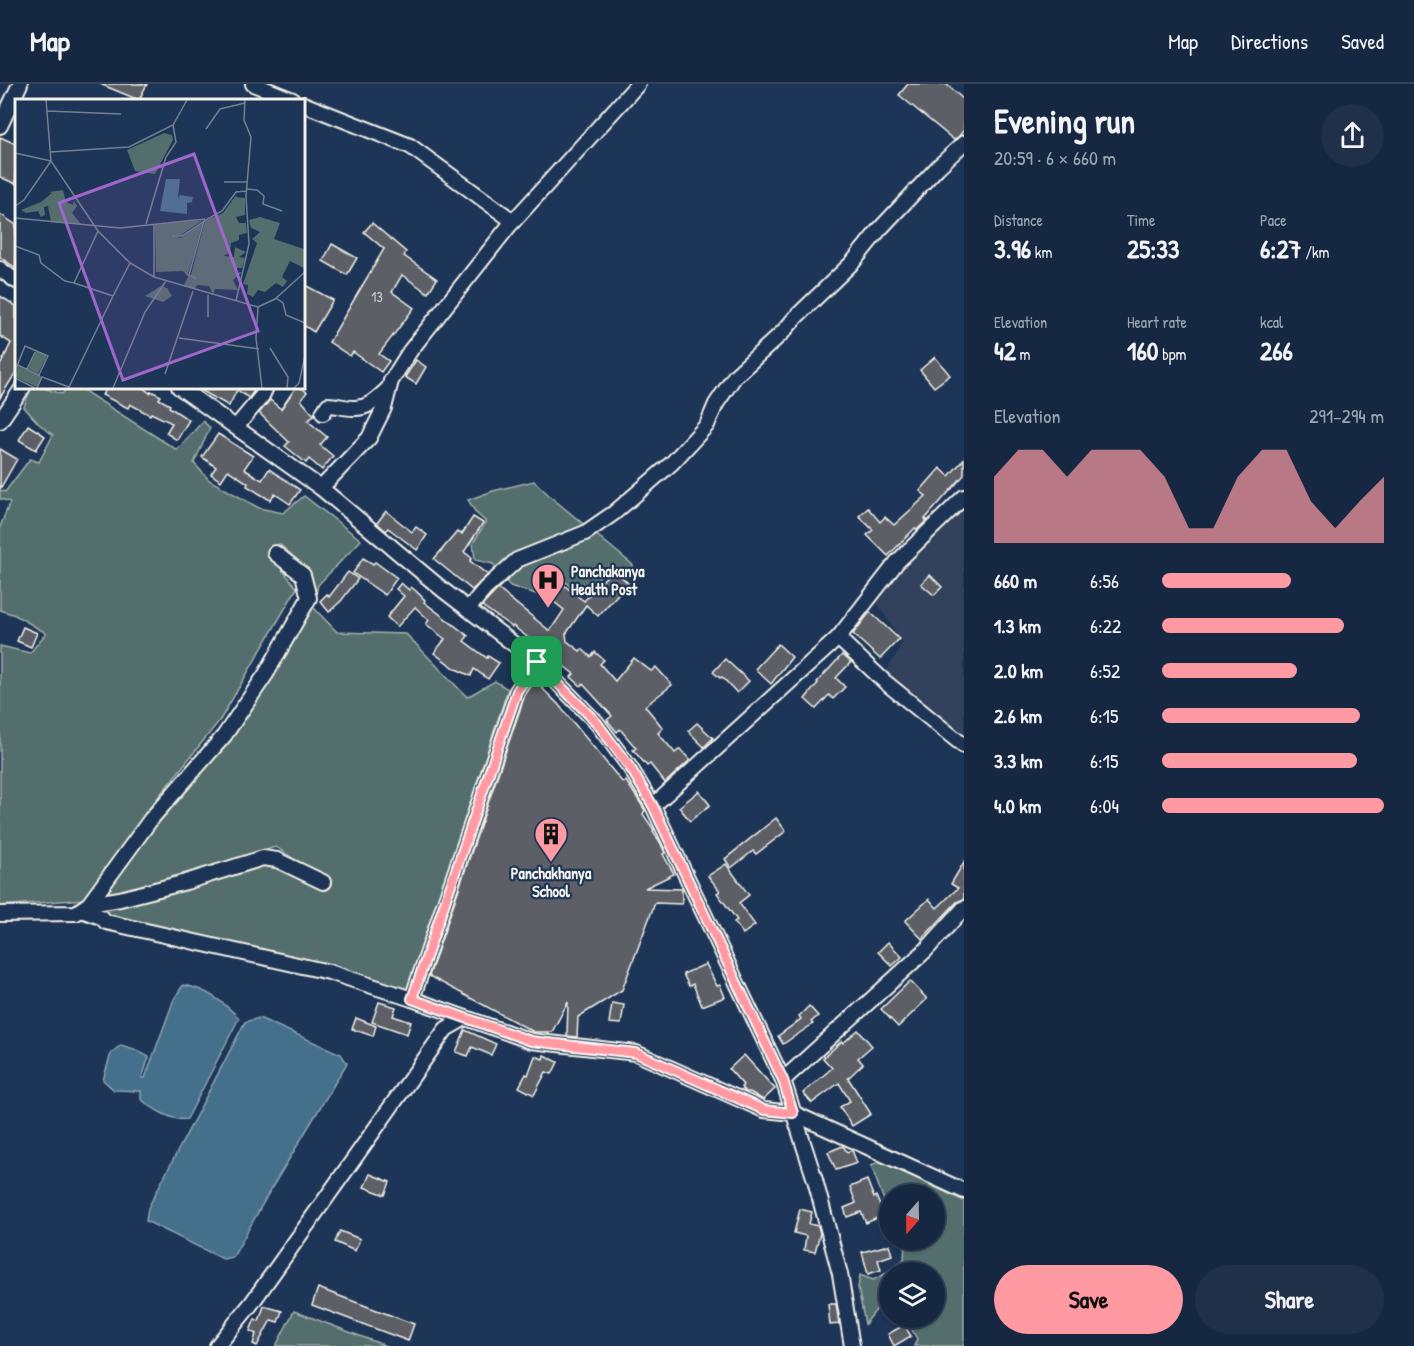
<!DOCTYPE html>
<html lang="en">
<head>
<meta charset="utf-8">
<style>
  body { margin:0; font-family:"Patrick Hand",sans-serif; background:#1f3048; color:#f1f3f6; height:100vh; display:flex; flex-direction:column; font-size:22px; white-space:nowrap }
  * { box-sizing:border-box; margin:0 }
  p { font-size:20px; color:#9ea6b1 }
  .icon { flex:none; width:33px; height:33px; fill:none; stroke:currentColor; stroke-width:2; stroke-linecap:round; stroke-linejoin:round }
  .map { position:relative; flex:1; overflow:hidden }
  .details { display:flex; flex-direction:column; background:#162841; width:450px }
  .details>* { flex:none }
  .needle { width:39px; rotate:200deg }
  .fabs { position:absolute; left:879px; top:1100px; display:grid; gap:12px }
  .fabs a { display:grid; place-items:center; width:66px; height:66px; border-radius:50%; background:#162841; box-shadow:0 2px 4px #0004,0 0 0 2px #35445a; font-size:30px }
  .pin { position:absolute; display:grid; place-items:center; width:51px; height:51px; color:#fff; margin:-26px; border-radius:12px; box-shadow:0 3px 9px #0006 }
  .round { display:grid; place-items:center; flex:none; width:63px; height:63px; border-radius:32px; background:#1f3048 }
  .summary { display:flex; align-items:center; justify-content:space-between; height:102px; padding:0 30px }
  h1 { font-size:33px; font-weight:700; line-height:45px }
  .figures { display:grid; grid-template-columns:repeat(3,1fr); gap:9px; height:102px; padding:6px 30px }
  .figures div { display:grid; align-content:center }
  .figures b { font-size:26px; font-weight:700 }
  .figures small { font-size:16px; font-weight:400 }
  .figures p { font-size:16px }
  .chart { height:168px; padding:12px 30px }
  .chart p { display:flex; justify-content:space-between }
  .chart svg { width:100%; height:108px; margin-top:6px; fill:#ff9aa2; opacity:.7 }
  .primary-button { display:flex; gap:12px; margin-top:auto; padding:12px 30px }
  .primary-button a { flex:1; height:69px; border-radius:36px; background:#ff9aa2; color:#111; font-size:24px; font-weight:700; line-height:69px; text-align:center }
  .primary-button a+a { background:#1f3048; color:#f1f3f6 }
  ul { padding:0 30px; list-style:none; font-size:20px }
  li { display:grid; grid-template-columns:96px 72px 1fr; align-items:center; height:45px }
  li i { height:15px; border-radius:8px; background:#ff9aa2 }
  header { display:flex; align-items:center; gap:36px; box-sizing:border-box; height:84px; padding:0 30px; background:#162841; border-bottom:2px solid #35445a }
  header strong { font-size:28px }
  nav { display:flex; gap:33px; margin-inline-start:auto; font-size:21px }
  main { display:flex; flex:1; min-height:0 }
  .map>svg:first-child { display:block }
  .built { fill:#30425c }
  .green { fill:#536e6c; stroke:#a4b0aa; stroke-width:1.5 }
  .water { fill:#45708c; stroke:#8ba4b1; stroke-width:1.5 }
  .building { fill:#5b6066; stroke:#f4f1e8; stroke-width:1.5 }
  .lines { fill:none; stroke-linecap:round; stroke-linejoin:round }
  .minor-casing { stroke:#f4f1e8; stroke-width:18 }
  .minor { stroke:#1d3557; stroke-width:14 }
  .route-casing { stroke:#fff; stroke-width:12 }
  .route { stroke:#ff9aa2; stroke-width:8 }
  .labels { text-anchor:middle; stroke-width:4.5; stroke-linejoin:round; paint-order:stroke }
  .number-label { font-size:14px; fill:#cecdc8 }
  .poi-label { font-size:16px; font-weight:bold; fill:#f4f1e8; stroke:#1d3557; text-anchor:start }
  .inset-road { fill:none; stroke:#738091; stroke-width:1.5 }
  .view { fill:#9f67cb; fill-opacity:0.15; stroke:#9f67cb; stroke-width:3 }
  .inset-edge { fill:none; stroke:#f4f1e8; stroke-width:3 }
</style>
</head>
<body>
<header>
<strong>Map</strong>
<nav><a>Map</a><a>Directions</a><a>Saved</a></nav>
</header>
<main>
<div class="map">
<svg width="964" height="1262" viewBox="0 0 964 1262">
  <rect width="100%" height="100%" fill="#1d3557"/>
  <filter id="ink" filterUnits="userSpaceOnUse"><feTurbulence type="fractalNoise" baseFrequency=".0167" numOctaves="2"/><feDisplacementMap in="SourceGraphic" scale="12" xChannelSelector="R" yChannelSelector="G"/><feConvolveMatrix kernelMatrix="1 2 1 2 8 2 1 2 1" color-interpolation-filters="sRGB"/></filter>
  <g filter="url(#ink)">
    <!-- built -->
    <polygon class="built" points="964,424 964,652 884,591 903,559 877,519 901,486"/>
    <!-- green -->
    <g class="green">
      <polygon points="31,303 40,303 62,310 68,303 78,303 177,366 203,337 210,344 194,379 209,396 259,424 283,429 304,412 361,456 318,501 313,523 337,548 406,550 467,613 495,597 508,605 408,908 109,835 92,825 185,805 232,788 268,779 322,805 330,799 276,763 99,814 152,739 227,655 311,519 310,487 279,460 267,467 297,504 220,636 151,722 85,815 0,822 0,562 30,569 46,549 15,531 0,526 0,443 10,418 0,415 0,406 5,408 30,375 39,378 53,351 39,340 24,323"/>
      <polygon points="534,397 552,414 633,481 632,492 609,482 590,503 582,500 572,505 567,499 550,488 542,492 536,510 510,502 493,480 475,476 473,459 486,438 476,429 468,416 493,407"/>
      <polygon points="882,1077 964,1117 964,1262 914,1262 917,1255 905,1233 934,1233 934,1188 890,1188 904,1175 905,1159 900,1155 934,1155 934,1110 890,1110 889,1149 884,1145 888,1128 871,1081"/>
      <polygon points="889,1188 889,1224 880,1221 865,1240 858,1204 860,1191 873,1196"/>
      <polygon points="294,1227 386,1262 276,1262"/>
    </g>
    <!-- water -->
    <g class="water">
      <path d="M183 901C207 905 222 917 239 934L187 1035C173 1038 151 1024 141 1015V1007L114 1006 103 996 111 969 121 961 134 965 149 973 142 994H145L174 915Z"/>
      <polygon points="259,934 341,970 347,979 271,1105 233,1173 223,1175 146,1137 148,1124 245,938"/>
    </g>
    <!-- building -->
    <g class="building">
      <polygon points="100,0 147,0 139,16"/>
      <polygon points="908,0 946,0 964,16 964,46 959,52 954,56 899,11"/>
      <polygon points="0,53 16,60 16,100 0,93"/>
      <polygon points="0,130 16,141 16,184 0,173"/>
      <polygon points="372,139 406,168 404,172 437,195 428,209 402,191 392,208 414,224 379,270 389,277 381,288 353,268 350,272 329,258 384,165 364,148"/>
      <polygon points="332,160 357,174 347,191 323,177"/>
      <polygon points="303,200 333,216 314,248 303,241"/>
      <polygon points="0,212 16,222 16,288 0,314 0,282 11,259 0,252"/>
      <polygon points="935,273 950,291 934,303 920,286"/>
      <polygon points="416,276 426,283 416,300 405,293"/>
      <polygon points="107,303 142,303 150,309 151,307 161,312 159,315 170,321 169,323 189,336 177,356 166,349 172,339 151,329 150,331 130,320 128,324 102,311"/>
      <polygon points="195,303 254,303 255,305 249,314 237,306 229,322"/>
      <polygon points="296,303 300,303 307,308 301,316 314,331 308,337 327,353 320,361 333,372 322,386 309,375 306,379 285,362 289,358 259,329 270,316 281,325"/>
      <polygon points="28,341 45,352 36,366 19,356"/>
      <polygon points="218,350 253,372 244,385 262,396 269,385 300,406 290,420 275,410 270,416 247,402 248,399 228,386 221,397 211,390 216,383 202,373"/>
      <polygon points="0,365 17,375 0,405"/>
      <polygon points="964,375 964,391 925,435 927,436 917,446 915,444 888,472 867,451 873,446 859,432 868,424 880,438 885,433 894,441 926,412 920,407 940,384 949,392"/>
      <polygon points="386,427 412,448 416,443 427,451 417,466 388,444 386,447 377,439"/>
      <polygon points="473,433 483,439 464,468 472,474 470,477 488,491 472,506 434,475 457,448 462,450"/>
      <polygon points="363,474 373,480 375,478 397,494 385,511 353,489"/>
      <polygon points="613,485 628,499 598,532 586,521 566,550 567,557 580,567 582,565 591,573 595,568 604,576 600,580 615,597 634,574 651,587 656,583 672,601 645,622 663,644 658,649 675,669 680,665 690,676 665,699 650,680 647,682 633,666 636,664 620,645 617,648 607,636 612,632 583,600 581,602 571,593 574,590 513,542 512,543 482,522 498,505 550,547 564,526 539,506 551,491 584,517"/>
      <polygon points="348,488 358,495 341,517 329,528 320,517 327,510 329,513"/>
      <polygon points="930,491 942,503 934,511 921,500"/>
      <polygon points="401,499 409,506 411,503 416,507 425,516 424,518 468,552 464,557 487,574 488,572 499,579 488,595 474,585 471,592 456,585 434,569 445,555 426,540 429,536 415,523 397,543 387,533 404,512 396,505"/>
      <polygon points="870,528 899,555 880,575 853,550"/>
      <polygon points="23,543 37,549 31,563 17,557"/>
      <polygon points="778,560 792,573 771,600 755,585"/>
      <polygon points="842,571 851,578 836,594 845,603 833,615 829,611 816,625 805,615 818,599 817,598"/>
      <polygon points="725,575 749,597 737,609 722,593 720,594 713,588"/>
      <polygon points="535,597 558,620 623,699 626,697 645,726 643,730 654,746 653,747 660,758 665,769 663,770 674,790 645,804 682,805 682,820 655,819 622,906 578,933 577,953 567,952 568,918 552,948 534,948 429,892 525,611"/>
      <polygon points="697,639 713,654 704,663 688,647"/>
      <polygon points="699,707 710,721 690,737 679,723"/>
      <polygon points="776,734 786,747 756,770 753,767 731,784 725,775"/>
      <polygon points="964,778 964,815 957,818 922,855 905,837 929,815 937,824 958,804 951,800"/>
      <polygon points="726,780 749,811 739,819 755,841 743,850 734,838 737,836 717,809 720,807 708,792"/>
      <polygon points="888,858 902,873 892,882 878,868"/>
      <polygon points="706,880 717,902 720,901 725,913 702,922 693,900 689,902 683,890"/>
      <polygon points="910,897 927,915 898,943 881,925"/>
      <polygon points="379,918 396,923 393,932 411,938 407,950 372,938"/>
      <polygon points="612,919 624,921 621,940 609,939"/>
      <polygon points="809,922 818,932 811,938 813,940 783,960 778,952 801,935 799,932"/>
      <polygon points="356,934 376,942 373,952 352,945"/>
      <polygon points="465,946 496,960 491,971 472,963 468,972 456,968"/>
      <polygon points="858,946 872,962 858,974 863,980 848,994 871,1030 852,1042 840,1023 850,1017 839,999 812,1019 803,1009 832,984 823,974 842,957 843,959"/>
      <polygon points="544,971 558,978 552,990 546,988 534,1011 519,1003 526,990 528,991 535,972 543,975"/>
      <polygon points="744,971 775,1005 763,1016 750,1008 745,1008 741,1003 743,1001 729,985"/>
      <polygon points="843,1062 847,1068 852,1066 857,1079 836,1086 828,1068"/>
      <polygon points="370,1090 390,1098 385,1111 364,1103"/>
      <polygon points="867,1096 874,1114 876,1112 884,1131 866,1139 861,1128 847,1133 844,1124 856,1119 850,1103"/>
      <polygon points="800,1125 812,1128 809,1140 818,1142 820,1149 815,1168 804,1166 806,1152 794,1149"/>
      <polygon points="340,1147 360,1155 355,1167 335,1158"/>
      <polygon points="889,1161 892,1171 878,1176 881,1186 868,1190 862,1168"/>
      <polygon points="318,1204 414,1240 408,1257 312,1221"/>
      <polygon points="828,1220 836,1220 839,1240 830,1241"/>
      <polygon points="264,1222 282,1227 278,1238 271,1236 257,1262 253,1260 256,1250 250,1247 255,1235 259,1237"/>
      <polygon points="904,1241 911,1252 894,1262 888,1250"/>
    </g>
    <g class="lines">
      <!-- minor casing -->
      <g class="minor-casing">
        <g id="minor">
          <polyline points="253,0 293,16"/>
          <polyline points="303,20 410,62 513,137"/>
          <polyline points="0,42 20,0"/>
          <polyline points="0,185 16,197"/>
          <polyline points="179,303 321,404 443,506 537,578 597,639 631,685 653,722 783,996 815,1096 840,1190 852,1262"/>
          <path d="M323 329 328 321C337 321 344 324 353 324 368 325 378 314 388 305"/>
          <polyline points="0,337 23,303"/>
          <polyline points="236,343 262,312 266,303"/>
          <polyline points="321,404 369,354 384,324 391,297 410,267 509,142 638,0"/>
          <polyline points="468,525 485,505 517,476 585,449 614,429 672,379 707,341 716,320 735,292 783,248 796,233 853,178 878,147 938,83 964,59"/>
          <polyline points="838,554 897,478 964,413"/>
          <polyline points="653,722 838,554 885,598 964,662"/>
          <polyline points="89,820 120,815 186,798 263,774 277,776 323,798"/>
          <polyline points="81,826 101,833 106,838 329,888 412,915 531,957 636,969 764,1026 793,1029 964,1107"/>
          <polyline points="0,830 76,829 89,820 151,735 224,652 266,590 309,514 303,491 275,469"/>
          <polyline points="412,915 517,607 537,578"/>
          <polyline points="783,996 926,866 964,824"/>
          <polyline points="217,1262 251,1220 446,945 465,934"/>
        </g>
      </g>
      <!-- minor -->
      <use href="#minor" class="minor"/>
    </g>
  </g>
  <g class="lines" filter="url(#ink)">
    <!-- route casing -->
    <g class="route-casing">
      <polygon id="route" points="537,578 597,639 631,685 653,722 783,996 793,1029 764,1026 636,969 531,957 412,915 517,607"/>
    </g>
    <!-- route -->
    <use href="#route" class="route"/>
  </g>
  <!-- icons -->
  <defs>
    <g id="hospital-pin" transform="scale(1.725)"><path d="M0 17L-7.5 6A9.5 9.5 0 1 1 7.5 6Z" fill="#ff9aa2" stroke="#1d3557"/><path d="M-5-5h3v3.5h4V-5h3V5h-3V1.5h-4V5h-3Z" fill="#111"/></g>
    <g id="building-pin" transform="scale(1.725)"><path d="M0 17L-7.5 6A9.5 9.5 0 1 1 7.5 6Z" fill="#ff9aa2" stroke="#1d3557"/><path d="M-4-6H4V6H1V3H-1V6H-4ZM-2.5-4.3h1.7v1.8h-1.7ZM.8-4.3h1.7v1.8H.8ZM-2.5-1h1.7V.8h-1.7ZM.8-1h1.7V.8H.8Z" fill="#111"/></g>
  </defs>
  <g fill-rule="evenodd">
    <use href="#hospital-pin" x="548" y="496"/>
    <use href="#building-pin" x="551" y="750"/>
  </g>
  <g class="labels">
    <!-- number labels -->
    <g class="number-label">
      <text x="377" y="218">13</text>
    </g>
    <!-- poi labels -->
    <g class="poi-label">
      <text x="571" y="493">Panchakanya<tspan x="571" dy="18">Health Post</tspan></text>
      <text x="551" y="795" text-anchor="middle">Panchakhanya<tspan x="551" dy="18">School</tspan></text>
    </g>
  </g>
  <!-- overview -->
  <g transform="translate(15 15)">
    <rect width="290" height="290" fill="#1d3557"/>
    <path d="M149 34 157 36 158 41 140 75 120 72 112 51ZM48 91 51 103 58 106 59 102 62 107 57 114 66 125 36 123 33 107 29 108 30 116 26 118 23 112 11 114 6 111 26 103 37 94 34 93ZM222 95 221 98 230 99V116L221 118 224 124H231L232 134 224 136V141L216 144 215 153 209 157 219 158 220 148 231 153 224 158 230 159 227 169H221V174L227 173 218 181 223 191 200 190 198 195 194 187 182 186 180 190 169 186 173 178 168 172 141 173 140 126 188 121 166 136 157 137 166 139 188 123 173 175 181 182 176 176 190 122 208 114ZM245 118 265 124 259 140 289 150V169L275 162 267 178 272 182 268 188 261 184 250 193 243 191 238 198 232 195 233 186 228 185 242 144 237 140 245 133 236 129 234 121ZM146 187 152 189 157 197 148 203 130 197ZM21 252 32 257 23 275 13 270ZM3 267 27 278 22 288 0 278Z" fill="#536e6c"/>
    <path d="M151 80H165L163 100 165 96 178 98 177 103 172 104V115L145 112Z" fill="#45708c"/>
    <path class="inset-road" d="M31 1 36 62 83 132 115 164 139 178 243 208M32 12 106 15M191 30 205 10 230 4M35 53 114 48 158 26 172 1M0 54 36 62M209 83H233M232 90 242 91 249 97 248 105 267 112M0 107 9 101 36 62M0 119 105 129 190 120M131 125 151 58 161 43 158 26M157 137H167L189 122M0 147 24 156 26 164 50 182 59 184 83 132M139 178V125M181 180 174 176 189 122 207 112 221 93 232 92M59 184 98 197 115 164M261 199 268 204 271 216 290 224M221 202 234 145 231 97 236 38 229 21 230 1M243 208 241 239 247 289M243 208 260 200 290 173M193 218V196M164 239 244 250M255 249 273 278 272 289M3 266 25 277M12 270 21 251M0 272 10 247 33 257 24 276M150 275 178 192M0 279 20 289M22 289 27 278 54 288 98 197M98 289 130 213 151 182M279 289 284 284 290 257"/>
    <path class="view" d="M179 55 243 232 108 281 44 104Z"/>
    <rect width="290" height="290" class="inset-edge"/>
  </g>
</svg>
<div class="fabs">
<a><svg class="needle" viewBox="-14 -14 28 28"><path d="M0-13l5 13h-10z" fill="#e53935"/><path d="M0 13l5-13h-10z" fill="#9ea6b1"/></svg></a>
<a><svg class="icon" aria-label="layers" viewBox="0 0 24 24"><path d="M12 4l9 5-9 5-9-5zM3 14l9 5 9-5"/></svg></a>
</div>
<div class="pin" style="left:537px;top:578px;background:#1e9e55"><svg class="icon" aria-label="arrive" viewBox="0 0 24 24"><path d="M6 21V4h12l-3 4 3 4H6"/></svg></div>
</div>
<section class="details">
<div class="summary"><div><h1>Evening run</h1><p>20:59 · 6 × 660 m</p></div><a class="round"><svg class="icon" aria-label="share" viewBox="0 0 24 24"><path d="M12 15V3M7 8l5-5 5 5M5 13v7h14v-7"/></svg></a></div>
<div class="figures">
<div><p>Distance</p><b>3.96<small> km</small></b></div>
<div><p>Time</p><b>25:33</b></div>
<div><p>Pace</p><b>6:27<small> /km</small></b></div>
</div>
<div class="figures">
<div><p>Elevation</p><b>42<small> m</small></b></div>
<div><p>Heart rate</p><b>160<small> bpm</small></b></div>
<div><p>kcal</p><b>266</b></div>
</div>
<div class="chart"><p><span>Elevation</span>291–294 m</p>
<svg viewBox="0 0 160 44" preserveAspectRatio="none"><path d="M0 44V17L10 6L20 6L30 17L40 6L50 6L60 6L70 17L80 38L90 38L100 17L110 6L120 6L130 27L140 38L150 27L160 17V44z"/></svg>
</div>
<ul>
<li><b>660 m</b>6:56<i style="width:58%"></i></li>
<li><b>1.3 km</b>6:22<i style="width:82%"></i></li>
<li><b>2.0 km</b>6:52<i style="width:61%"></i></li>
<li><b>2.6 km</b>6:15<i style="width:89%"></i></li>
<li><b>3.3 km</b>6:15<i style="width:88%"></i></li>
<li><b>4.0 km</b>6:04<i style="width:100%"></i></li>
</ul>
<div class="primary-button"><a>Save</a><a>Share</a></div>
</section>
</main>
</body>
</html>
